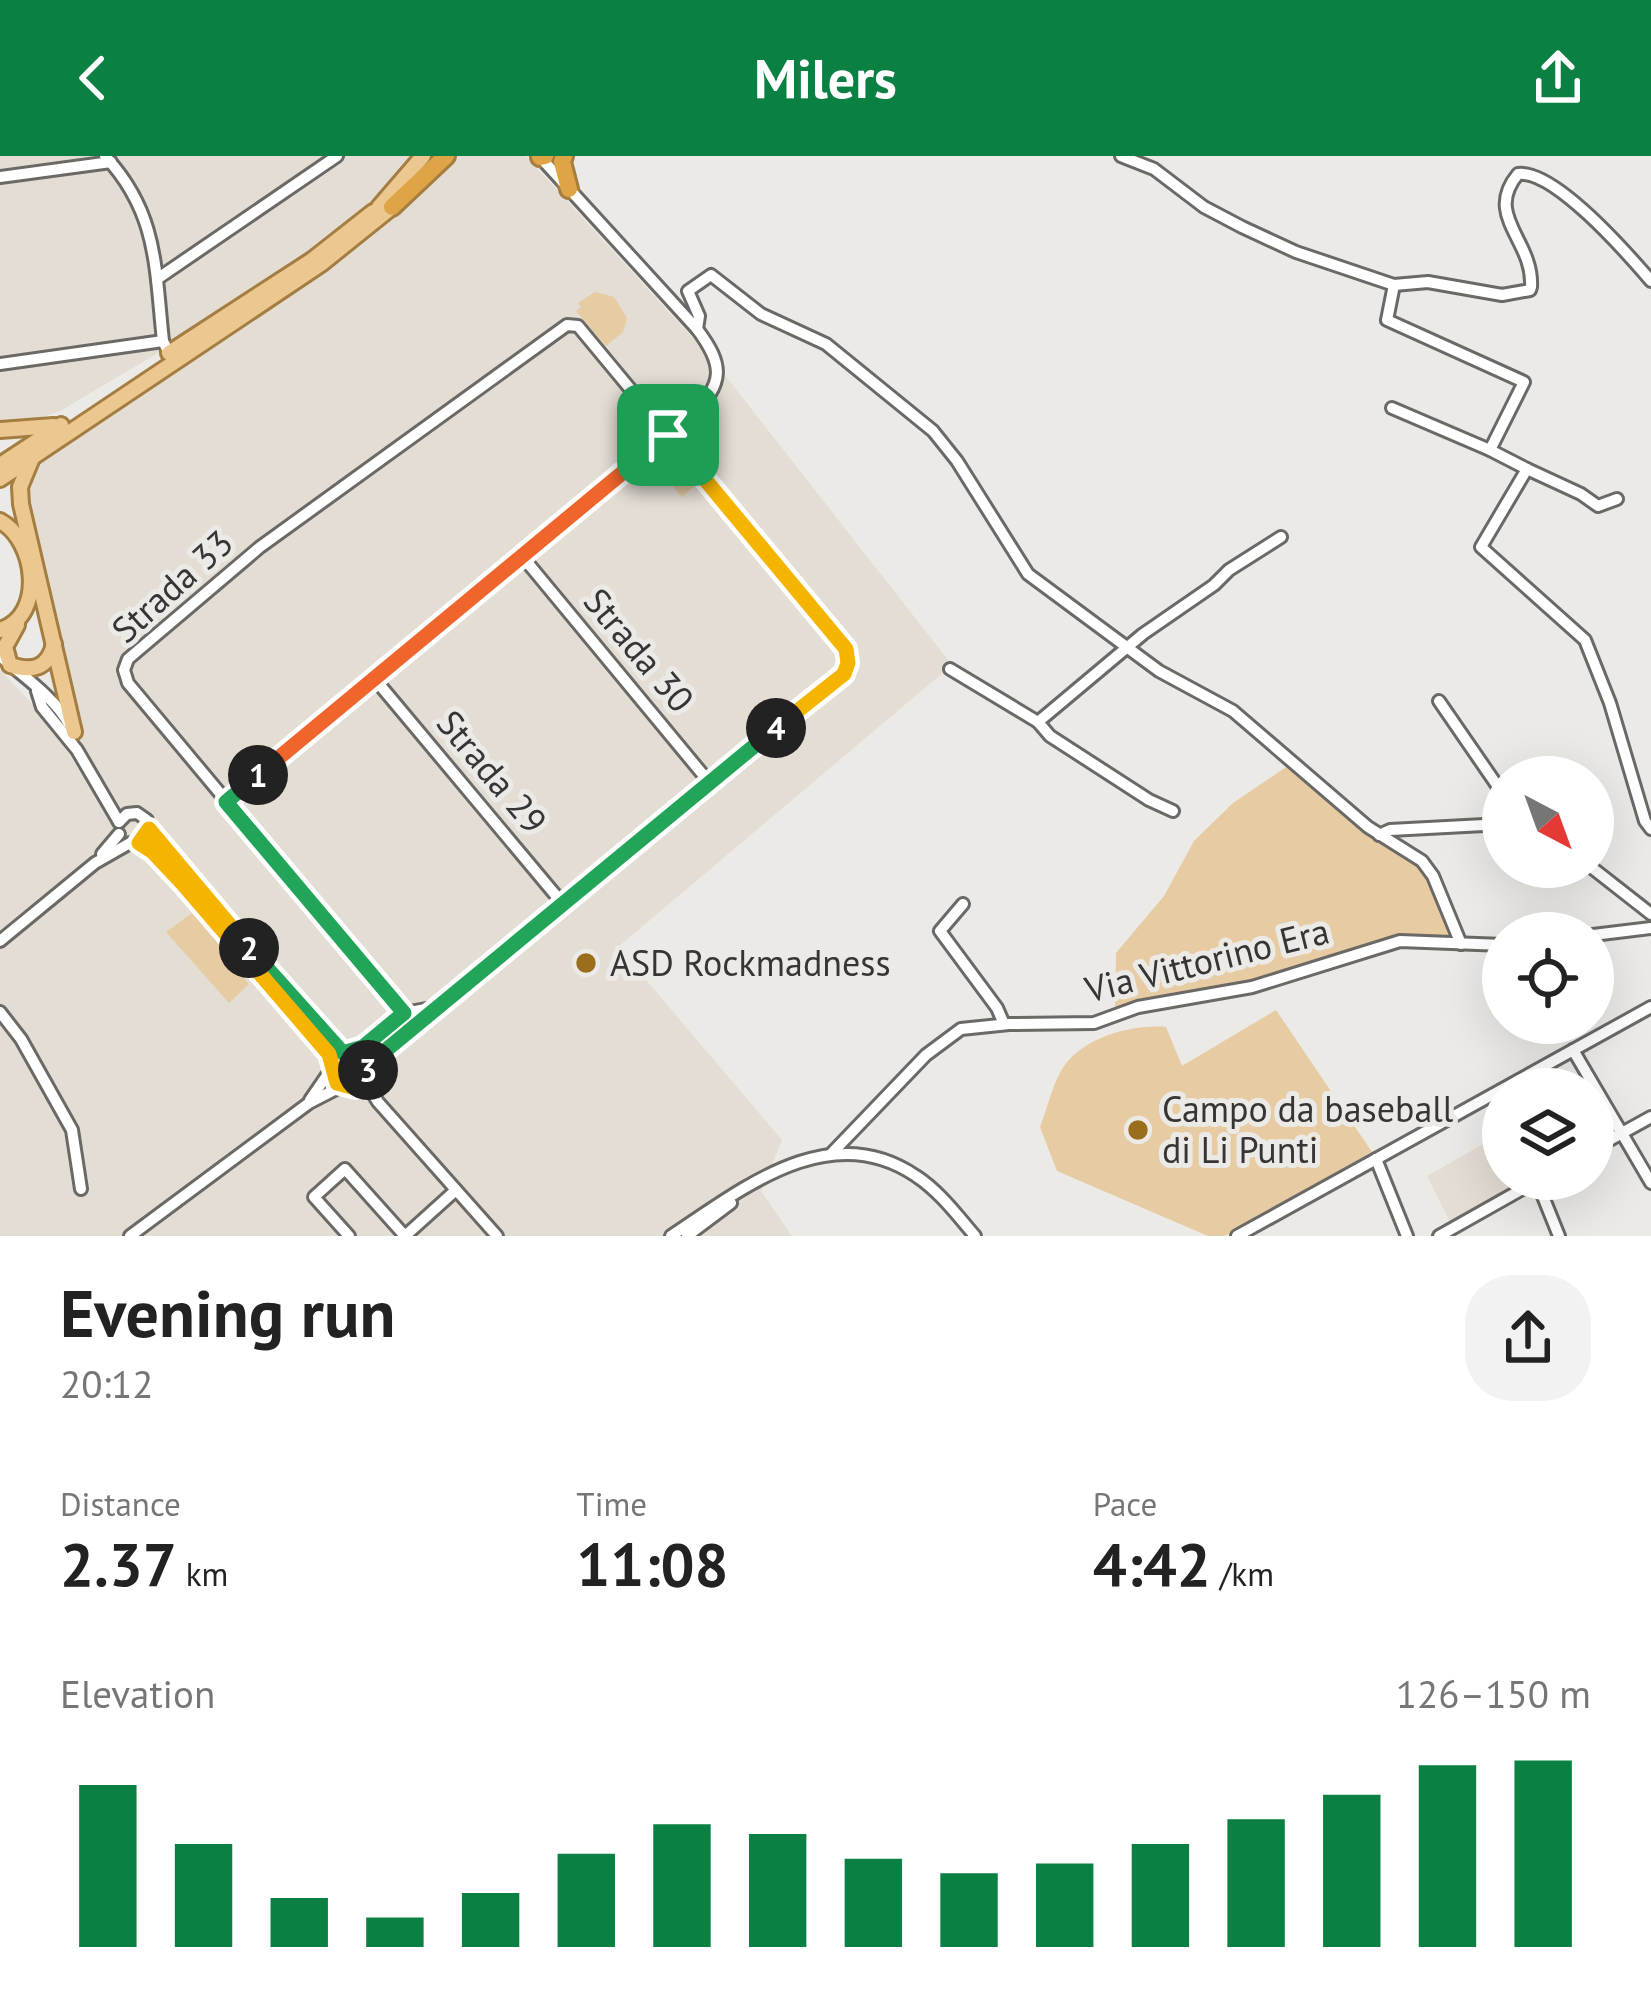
<!DOCTYPE html>
<html lang="en">
<head>
<meta charset="utf-8">
<style>
  body { margin:0; font-family:"PT Sans",sans-serif; background:#f2f2f2; color:#222; height:100vh; display:flex; flex-direction:column; font-size:45px; white-space:nowrap }
  * { box-sizing:border-box; margin:0 }
  p { font-size:39px; color:#767676 }
  .icon { flex:none; width:66px; height:66px; fill:none; stroke:currentColor; stroke-width:2; stroke-linecap:round; stroke-linejoin:round }
  .map { position:relative; height:1080px; overflow:hidden }
  .panel { display:flex; flex-direction:column; background:#fff; flex:1 }
  .panel>* { flex:none }
  .needle { width:78px; rotate:139deg }
  .controls { position:absolute; left:1482px; top:600px; display:grid; gap:24px }
  .controls a { display:grid; place-items:center; width:132px; height:132px; border-radius:50%; background:#fff; box-shadow:0 12px 48px #0002; font-size:60px }
  .pin { position:absolute; display:grid; place-items:center; width:102px; height:102px; color:#fff; margin:-51px; border-radius:24px; box-shadow:0 6px 18px #0006 }
  .km { position:absolute; width:60px; height:60px; margin:-30px; border-radius:50%; background:#222; color:#fff; font-size:33px; line-height:60px; text-align:center }
  .round { display:grid; place-items:center; flex:none; width:126px; height:126px; border-radius:48px; background:#f2f2f2 }
  .head { display:flex; align-items:center; justify-content:space-between; height:204px; padding:0 60px }
  h1 { font-size:66px; font-weight:800; line-height:90px }
  .metrics { display:grid; grid-template-columns:repeat(3,1fr); gap:18px; height:204px; padding:12px 60px }
  .metrics div { display:grid; align-content:center }
  .metrics b { font-size:60px; font-weight:800 }
  .metrics small { font-size:33px; font-weight:400 }
  .metrics p { font-size:33px }
  .chart { height:336px; padding:24px 60px }
  .chart p { display:flex; justify-content:space-between }
  .chart svg { width:100%; height:216px; margin-top:12px; stroke:#0b8043; stroke-width:6 }
  header { display:flex; justify-content:space-between; align-items:center; height:156px; padding:0 60px; background:#0b8043; color:#fff; font-size:54px; font-weight:800 }
  .map>svg:first-child { display:block }
  .built { fill:#e3ddd4 }
  .green { fill:#e6cba3 }
  .lines { fill:none; stroke-linecap:round; stroke-linejoin:round }
  .minor-casing { stroke:#6a6966; stroke-width:16 }
  .major-casing { stroke:#a47d40; stroke-width:20 }
  .highway-casing { stroke:#a47d40; stroke-width:22 }
  .minor { stroke:#fff; stroke-width:10 }
  .major { stroke:#ecc890; stroke-width:14 }
  .highway { stroke:#dfa446; stroke-width:16 }
  .split-1-casing { stroke:#fff; stroke-width:24 }
  .split-2-casing { stroke:#fff; stroke-width:24 }
  .split-3-casing { stroke:#fff; stroke-width:24 }
  .split-4-casing { stroke:#fff; stroke-width:24 }
  .split-5-casing { stroke:#fff; stroke-width:24 }
  .split-1 { stroke:#f0652b; stroke-width:15 }
  .split-2 { stroke:#22a559; stroke-width:15 }
  .split-3 { stroke:#f5b400; stroke-width:15 }
  .split-4 { stroke:#22a559; stroke-width:15 }
  .split-5 { stroke:#f5b400; stroke-width:15 }
  .poi-dot { fill:#9b6e1e; stroke:#eceae7; stroke-width:4.5 }
  .labels { text-anchor:middle; stroke-width:10; stroke-linejoin:round; paint-order:stroke }
  .street-label { font-size:36px; fill:#363534; stroke:#eceae7 }
  .poi-label { font-size:36px; fill:#363534; stroke:#eceae7; text-anchor:start }
</style>
</head>
<body>
<header><svg class="icon" aria-label="back" viewBox="0 0 24 24"><path d="M15 5l-7 7 7 7"/></svg>Milers<svg class="icon" aria-label="share" viewBox="0 0 24 24"><path d="M12 15V3M7 8l5-5 5 5M5 13v7h14v-7"/></svg></header>
<div class="map">
<svg width="1651" height="1080" viewBox="0 0 1651 1080">
  <rect width="100%" height="100%" fill="#eceae7"/>
  <!-- built -->
  <g class="built">
    <polygon points="0,0 416,0 370,48 291,109 173,188 60,255 33,265 0,267"/>
    <polygon points="452,0 526,0 713,204 952,509 618,791 782,984 761,1035 792,1080 0,1080 0,514 50,567 84,623 26,338 36,307 205,192 235,175 235,170 258,154 262,157 323,116 436,19"/>
    <polygon points="1503,977 1503,1023 1527,1026 1451,1068 1427,1020"/>
  </g>
  <!-- green -->
  <g class="green">
    <polygon points="595,136 614,141 627,162 623,176 606,190 576,155 581,151 578,147"/>
    <polygon points="663,294 671,295 698,327 682,341 656,310 655,301"/>
    <polygon points="1292,607 1373,679 1426,714 1456,771 1453,787 1398,786 1202,843 1115,853 1116,797 1164,740 1194,685 1233,647"/>
    <polygon points="199,752 248,809 239,817 249,828 229,847 166,776"/>
    <path d="M1276 854 1372 996 1225 1080H1208L1057 1015 1040 971C1047 953 1052 931 1061 915 1080 882 1131 868 1166 871L1182 910Z"/>
  </g>
  <g class="lines">
    <!-- minor casing -->
    <g class="minor-casing">
      <g id="minor">
        <path d="M105 0C158 57 155 111 163 185L169 197"/>
        <path d="M1121 0 1154 13 1204 51 1242 71 1296 96 1394 129 1428 126 1502 139 1530 134 1531 131C1534 84 1483 60 1518 18 1554 13 1627 97 1651 125"/>
        <polyline points="0,21 111,6"/>
        <polyline points="157,123 337,0"/>
        <polyline points="1394,129 1387,164 1524,226 1490,294 1527,313 1481,391 1585,484 1610,547 1645,665 1651,673"/>
        <polyline points="697,173 699,160 688,135 711,119 761,158 826,188 933,275 957,305 1028,418 1159,515 1233,555 1368,671 1422,705 1433,720 1461,788"/>
        <polyline points="0,208 163,185"/>
        <polyline points="1392,252 1490,294"/>
        <polyline points="1527,313 1581,338 1598,350 1617,343"/>
        <polyline points="522,400 709,626"/>
        <path d="M0 500C24 521 54 541 69 568"/>
        <polyline points="950,513 1038,566 1050,580 1149,644 1173,655"/>
        <polyline points="374,522 563,748"/>
        <polyline points="37,535 42,551 77,594 119,666"/>
        <polyline points="1439,545 1503,638"/>
        <polyline points="1038,566 1143,478 1214,429 1229,414 1281,381"/>
        <path d="M226 646 691 260C725 227 724 209 697 173L540 1"/>
        <polyline points="119,666 127,658 137,657 147,664 148,676"/>
        <polyline points="149,673 342,897"/>
        <polyline points="1379,679 1390,674 1503,668"/>
        <polyline points="139,687 153,696 195,742 333,907"/>
        <polyline points="102,698 119,678"/>
        <polyline points="1591,711 1651,758"/>
        <polyline points="963,748 940,775 997,852 1004,868"/>
        <polyline points="1593,779 1651,772"/>
        <polyline points="0,785 95,707 130,687"/>
        <polyline points="0,856 21,883 72,974 81,1033"/>
        <polyline points="1573,894 1651,1027"/>
        <polyline points="353,896 404,857 437,851"/>
        <polyline points="368,913 844,518 849,507 846,493 578,170 567,169 260,391 128,503 124,514 128,527 415,871"/>
        <path d="M367 920 355 931 342 930 334 923 333 907 347 896 363 901C372 916 367 931 378 946L497 1080"/>
        <polyline points="310,944 332,912"/>
        <polyline points="1593,993 1651,961"/>
        <polyline points="831,998 926,899 961,873 1009,868 1094,867 1138,851 1252,831 1400,785 1503,789"/>
        <polyline points="1376,1003 1407,1080"/>
        <polyline points="1536,1023 1559,1080"/>
        <polyline points="130,1080 309,947 342,930"/>
        <polyline points="349,1080 314,1041 345,1013 405,1080"/>
        <polyline points="405,1080 456,1034"/>
        <path d="M671 1080C742 1033 830 961 916 1020 939 1035 957 1059 975 1080"/>
        <polyline points="687,1080 731,1047"/>
        <polyline points="1237,1080 1651,851"/>
        <polyline points="1439,1080 1540,1023"/>
      </g>
    </g>
    <!-- major casing -->
    <g class="major-casing">
      <g id="major">
        <polyline points="379,51 423,0"/>
        <polyline points="169,197 312,104 373,56"/>
        <polyline points="0,274 54,270"/>
        <polyline points="32,302 20,331 21,348 74,576"/>
        <polyline points="0,309 61,269"/>
        <polyline points="0,323 321,108 392,51"/>
        <path d="M0 365C36 384 46 460 0 474"/>
        <path d="M17 469 5 491 10 509C32 516 48 513 54 488"/>
      </g>
    </g>
    <!-- highway casing -->
    <g class="highway-casing">
      <g id="highway">
        <polyline points="564,0 562,6 569,33"/>
        <polyline points="540,1 545,0"/>
        <polyline points="392,51 446,0"/>
      </g>
    </g>
    <!-- minor -->
    <use href="#minor" class="minor"/>
    <!-- major -->
    <use href="#major" class="major"/>
    <!-- highway -->
    <use href="#highway" class="highway"/>
  </g>
  <g class="lines">
    <!-- split-1 casing -->
    <g class="split-1-casing">
      <polyline id="split-1" points="258,619 668,279"/>
    </g>
    <!-- split-2 casing -->
    <g class="split-2-casing">
      <polyline id="split-2" points="249,792 343,897 363,891 404,857 226,646 258,619"/>
    </g>
    <!-- split-3 casing -->
    <g class="split-3-casing">
      <polyline id="split-3" points="249,792 149,673 139,687 153,696 183,728 329,898 337,927 355,932 364,925 368,914"/>
    </g>
    <!-- split-4 casing -->
    <g class="split-4-casing">
      <polyline id="split-4" points="368,914 374,904 776,572"/>
    </g>
    <!-- split-5 casing -->
    <g class="split-5-casing">
      <polyline id="split-5" points="668,279 846,493 848,507 844,518 776,572"/>
    </g>
    <!-- split-1 -->
    <use href="#split-1" class="split-1"/>
    <!-- split-2 -->
    <use href="#split-2" class="split-2"/>
    <!-- split-3 -->
    <use href="#split-3" class="split-3"/>
    <!-- split-4 -->
    <use href="#split-4" class="split-4"/>
    <!-- split-5 -->
    <use href="#split-5" class="split-5"/>
  </g>
  <!-- markers -->
  <g class="poi-dot">
    <circle cx="586" cy="807" r="12"/>
    <circle cx="1138" cy="974" r="12"/>
  </g>
  <g class="labels">
    <!-- street labels -->
    <g class="street-label">
      <text transform="translate(172 430) rotate(-42)" y="13">Strada 33</text>
      <text transform="translate(639 494) rotate(50)" y="13">Strada 30</text>
      <text transform="translate(492 616) rotate(50)" y="13">Strada 29</text>
      <text transform="translate(1207 804) rotate(-14)" y="13">Via Vittorino Era</text>
    </g>
    <!-- poi labels -->
    <g class="poi-label">
      <text x="610" y="820">ASD Rockmadness</text>
      <text x="1162" y="966">Campo da baseball<tspan x="1162" dy="41">di Li Punti</tspan></text>
    </g>
  </g>
</svg>
<div class="controls">
<a><svg class="needle" viewBox="-14 -14 28 28"><path d="M0-13l5 13h-10z" fill="#e53935"/><path d="M0 13l5-13h-10z" fill="#767676"/></svg></a>
<a><svg class="icon" aria-label="locate" viewBox="0 0 24 24"><circle cx="12" cy="12" r="6"/><path d="M12 2v4M12 18v4M2 12h4M18 12h4"/></svg></a>
<a><svg class="icon" aria-label="layers" viewBox="0 0 24 24"><path d="M12 4l9 5-9 5-9-5zM3 14l9 5 9-5"/></svg></a>
</div>
<div class="pin" style="left:668px;top:279px;background:#1e9e55"><svg class="icon" aria-label="arrive" viewBox="0 0 24 24"><path d="M6 21V4h12l-3 4 3 4H6"/></svg></div>
<b class="km" style="left:258px;top:619px">1</b>
<b class="km" style="left:249px;top:792px">2</b>
<b class="km" style="left:368px;top:914px">3</b>
<b class="km" style="left:776px;top:572px">4</b>
</div>
<section class="panel">
<div class="head"><div><h1>Evening run</h1><p>20:12</p></div><a class="round"><svg class="icon" aria-label="share" viewBox="0 0 24 24"><path d="M12 15V3M7 8l5-5 5 5M5 13v7h14v-7"/></svg></a></div>
<div class="metrics">
<div><p>Distance</p><b>2.37<small> km</small></b></div>
<div><p>Time</p><b>11:08</b></div>
<div><p>Pace</p><b>4:42<small> /km</small></b></div>
</div>
<div class="chart"><p><span>Elevation</span>126–150 m</p>
<svg viewBox="0 0 160 44" preserveAspectRatio="none"><path d="M5 44V11M15 44V23M25 44V34M35 44V38M45 44V33M55 44V25M65 44V19M75 44V21M85 44V26M95 44V29M105 44V27M115 44V23M125 44V18M135 44V13M145 44V7M155 44V6"/></svg>
</div>
</section>
</body>
</html>
